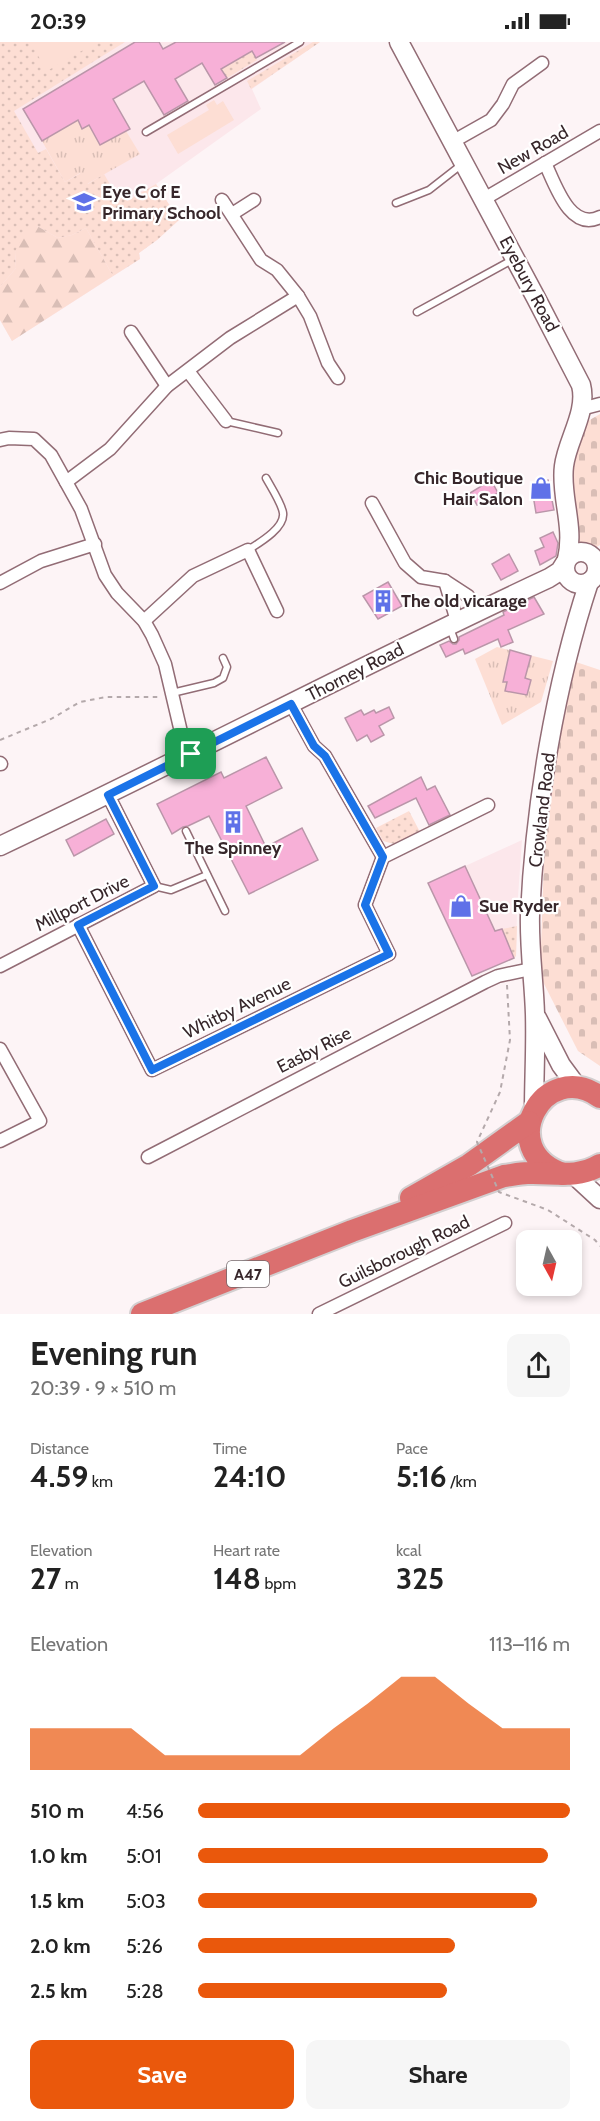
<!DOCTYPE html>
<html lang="en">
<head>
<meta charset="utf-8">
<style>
  body { margin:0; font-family:Cabin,sans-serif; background:#f6f6f6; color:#222; height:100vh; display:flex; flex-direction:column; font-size:22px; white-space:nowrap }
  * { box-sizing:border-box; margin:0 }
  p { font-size:20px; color:#767676 }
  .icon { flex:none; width:33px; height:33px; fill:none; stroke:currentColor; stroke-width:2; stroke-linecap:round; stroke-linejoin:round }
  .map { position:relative; height:1272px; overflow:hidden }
  .panel { display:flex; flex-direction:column; background:#fff; flex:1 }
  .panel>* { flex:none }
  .needle { width:39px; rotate:172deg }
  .tools { position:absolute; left:516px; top:1188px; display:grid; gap:12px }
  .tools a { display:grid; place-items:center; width:66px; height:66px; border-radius:12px; background:#fff; box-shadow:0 3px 9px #0003; font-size:30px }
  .pin { position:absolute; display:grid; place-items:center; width:51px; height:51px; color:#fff; margin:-26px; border-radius:12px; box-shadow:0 3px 9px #0006 }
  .round { display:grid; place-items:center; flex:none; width:63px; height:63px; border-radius:12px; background:#f6f6f6 }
  .head { display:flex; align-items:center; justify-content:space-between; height:102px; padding:0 30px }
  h1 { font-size:33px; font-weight:800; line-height:45px }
  .figures { display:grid; grid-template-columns:repeat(3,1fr); gap:9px; height:102px; padding:6px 30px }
  .figures div { display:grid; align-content:center }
  .figures b { font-size:30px; font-weight:800 }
  .figures small { font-size:16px; font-weight:400 }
  .figures p { font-size:16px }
  .chart { height:168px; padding:12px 30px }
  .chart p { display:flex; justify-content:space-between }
  .chart svg { width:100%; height:108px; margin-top:6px; fill:#ea580c; opacity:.7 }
  .primary-button { display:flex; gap:12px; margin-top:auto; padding:12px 30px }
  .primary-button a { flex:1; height:69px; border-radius:12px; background:#ea580c; color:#fff; font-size:24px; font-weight:800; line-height:69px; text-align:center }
  .primary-button a+a { background:#f6f6f6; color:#222 }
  ul { padding:0 30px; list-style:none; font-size:20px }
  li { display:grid; grid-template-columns:96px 72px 1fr; align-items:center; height:45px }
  li i { height:15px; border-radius:8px; background:#ea580c }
  .status { display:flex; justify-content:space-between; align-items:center; height:42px; padding:0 30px; background:#fff; direction:ltr }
  .status svg { height:16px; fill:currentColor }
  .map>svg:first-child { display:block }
  .built { fill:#fce7eb }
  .grass { fill:url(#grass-dots) }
  .forest { fill:url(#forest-firs) }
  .cemetery { fill:url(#cemetery-stones) }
  .park { fill:url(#park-tufts) }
  .pitch { fill:#fdded4 }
  .building { fill:#f7b0d7; stroke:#ba96a9; stroke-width:1.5 }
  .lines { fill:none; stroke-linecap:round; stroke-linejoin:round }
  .lane-casing { stroke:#926c75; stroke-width:9 }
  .street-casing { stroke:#926c75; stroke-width:15 }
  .secondary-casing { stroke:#926c75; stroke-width:21 }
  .highway-casing { stroke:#d3cfd0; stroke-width:26 }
  .path { stroke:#b4a9ab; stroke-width:2; stroke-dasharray:4.5 4.5; stroke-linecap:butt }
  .lane { stroke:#fff; stroke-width:6 }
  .street { stroke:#fff; stroke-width:12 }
  .secondary { stroke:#fff; stroke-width:18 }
  .highway { stroke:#db6f6f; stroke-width:22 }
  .path-bridge { stroke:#b4a9ab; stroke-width:2; stroke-dasharray:4.5 4.5; stroke-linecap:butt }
  .route-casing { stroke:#fff; stroke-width:12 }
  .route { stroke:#1a73e8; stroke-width:8 }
  .labels { text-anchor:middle; stroke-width:4.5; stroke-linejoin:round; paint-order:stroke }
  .shield { fill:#fff; stroke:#73686b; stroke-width:1.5 }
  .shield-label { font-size:16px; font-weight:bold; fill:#37272b }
  .street-label { font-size:18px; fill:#37272b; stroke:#fff }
  .poi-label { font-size:18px; font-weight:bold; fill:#37272b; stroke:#fff; text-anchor:start }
</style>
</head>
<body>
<div class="status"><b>20:39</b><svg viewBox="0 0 49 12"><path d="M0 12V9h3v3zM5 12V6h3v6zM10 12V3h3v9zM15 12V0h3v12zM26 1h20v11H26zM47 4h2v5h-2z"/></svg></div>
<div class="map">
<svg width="600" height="1272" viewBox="0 0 600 1272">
  <defs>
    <pattern id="grass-dots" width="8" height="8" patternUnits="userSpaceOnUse" patternTransform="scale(1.5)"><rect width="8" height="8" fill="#fdded4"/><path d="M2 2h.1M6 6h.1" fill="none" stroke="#d9beb6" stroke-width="1.8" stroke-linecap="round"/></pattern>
    <pattern id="forest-firs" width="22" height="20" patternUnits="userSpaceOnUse" patternTransform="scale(1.5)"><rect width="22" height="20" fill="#fdded4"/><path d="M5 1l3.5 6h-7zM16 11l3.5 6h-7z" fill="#d9beb6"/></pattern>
    <pattern id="cemetery-stones" width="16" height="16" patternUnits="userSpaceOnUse" patternTransform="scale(1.5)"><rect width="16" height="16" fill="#fdded4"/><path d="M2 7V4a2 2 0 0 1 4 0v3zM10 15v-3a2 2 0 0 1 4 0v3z" fill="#d9beb6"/></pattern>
    <pattern id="park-tufts" width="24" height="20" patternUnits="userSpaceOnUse" patternTransform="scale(1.5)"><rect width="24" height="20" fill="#fdded4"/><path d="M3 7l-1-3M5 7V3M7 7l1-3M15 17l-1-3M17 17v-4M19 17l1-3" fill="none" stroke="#d9beb6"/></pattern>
  </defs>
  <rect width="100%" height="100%" fill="#fdf4f6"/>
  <!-- built -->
  <g class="built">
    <polygon points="0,0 320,0 252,47 261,67 156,142 179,178 157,198 139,211 140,217 12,299 0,278"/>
    <polygon points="522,798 517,869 516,914 472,934 428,841"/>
  </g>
  <!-- grass -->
  <g class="grass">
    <polygon points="0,0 125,0 14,69 38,111 46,107 65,140 81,131 88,142 104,132 115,151 120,149 127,159 156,142 179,178 157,198 139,211 140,217 113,234 86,186 72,193 58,196 37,184 15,210 16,226 0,245"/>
    <polygon points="232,0 247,0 257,18 227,36 219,24 231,21 241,16"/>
    <polygon points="313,0 320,0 251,47 247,39"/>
    <polygon points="409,769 420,790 394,802 383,799 376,786"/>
    <polygon points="517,884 516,914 514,916 502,887"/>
  </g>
  <!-- forest -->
  <polygon class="forest" points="37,184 58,196 72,193 86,186 113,234 12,299 0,278 0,245 16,226 15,210 26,186"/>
  <!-- cemetery -->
  <g class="cemetery">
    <polygon points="600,372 600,503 590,509 582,506 578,499 569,427 580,390 588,379"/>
    <polygon points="573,619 600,628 600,1024 578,1009 540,934 545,788 555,707"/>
  </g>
  <!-- park -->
  <g class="park">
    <polygon points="78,78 82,86 89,83 100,103 126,89 140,112 87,142 80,131 65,140 42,99"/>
    <polygon points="497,605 553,619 541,660 502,683 475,617"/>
  </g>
  <!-- pitch -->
  <g class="pitch">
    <polygon points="30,0 97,0 47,29"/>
    <polygon points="214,58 217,63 223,59 234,78 178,112 167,93 209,68 206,63"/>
  </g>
  <!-- building -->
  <g class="building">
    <polygon points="135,0 159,0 163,7 176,0 285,0 256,16 252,9 221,27 227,36 215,43 202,21 175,37 188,59 164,73 144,39 113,57 130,87 100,103 89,83 82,87 78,78 42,99 23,67"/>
    <polygon points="491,438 498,451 477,463 470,451"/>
    <polygon points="548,438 554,468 536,471 531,441"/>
    <polygon points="553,490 558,501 556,514 540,523 535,509 544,505 540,496"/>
    <polygon points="509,512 518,529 501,538 492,522"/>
    <polygon points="388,540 402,564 378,577 363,554"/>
    <polygon points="534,555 544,572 508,588 513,600 501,605 498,597 465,612 463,607 446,615 440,603 449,599 453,602 456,602 459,598 459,595 504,573 503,570"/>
    <polygon points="510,608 531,614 525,636 531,638 527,653 505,649 507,640 503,640"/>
    <polygon points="389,665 394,676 379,684 384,693 371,700 367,693 357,699 345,676 361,668 364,673 374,668 376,671"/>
    <polygon points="266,715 282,746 246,764 266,805 302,786 318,818 249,852 209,774 188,784 183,785 172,792 157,762 221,730 224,736"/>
    <polygon points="421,735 427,748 435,744 450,773 429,783 416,756 375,776 368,764"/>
    <polygon points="106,777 114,792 74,814 66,798"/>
    <polygon points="465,824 495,889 502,887 514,916 472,934 428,841"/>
  </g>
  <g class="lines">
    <!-- lane casing -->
    <g class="lane-casing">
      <g id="lane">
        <polyline points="146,90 300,0"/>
        <polyline points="396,161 429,148 461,123"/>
        <polyline points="417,270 512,218"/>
        <polyline points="226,379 278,391"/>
        <path d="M248 508C259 501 285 486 283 471 282 462 271 445 266 436"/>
        <polyline points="450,586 454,597"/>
        <polyline points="172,651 214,641 223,636 227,625 223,616"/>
        <polyline points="186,789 225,869"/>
        <polyline points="154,844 171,848 207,833"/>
      </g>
    </g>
    <!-- street casing -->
    <g class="street-casing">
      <g id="street">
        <polyline points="452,100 491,78 503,62 513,42 542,21"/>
        <path d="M545 121C555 142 570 190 600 175"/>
        <polyline points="484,157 600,89"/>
        <polyline points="222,158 261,218 277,228 298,254 310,274 328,321 338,336"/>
        <polyline points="232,172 254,158"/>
        <polyline points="131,290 167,344"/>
        <polyline points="188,329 226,379"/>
        <polyline points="581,367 600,362"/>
        <polyline points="0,398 9,396 34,397 51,413 81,467 105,533 117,551 144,579 152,593 165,622 181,690 191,712"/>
        <polyline points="66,440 110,407 167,344 230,296 298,254"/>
        <polyline points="372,461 405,521 421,535 445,539"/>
        <polyline points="0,541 41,519 95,502"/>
        <polyline points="144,579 193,534 248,508 277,569"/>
        <polyline points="457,579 445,539 468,554 477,569"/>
        <polyline points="291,662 314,704 325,714 383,815"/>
        <polyline points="0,721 1,722"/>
        <polyline points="78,883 152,1028 389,912 365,863 383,815 488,763"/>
        <polyline points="0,924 154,844 108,753"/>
        <polyline points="0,1007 40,1079 0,1099"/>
        <polyline points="148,1115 485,940 498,934 531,927"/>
        <polyline points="319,1272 505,1181"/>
      </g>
    </g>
    <!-- secondary casing -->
    <g class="secondary-casing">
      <g id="secondary">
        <path d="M399 0 536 256 581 343C588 370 567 398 564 424 560 454 575 484 567 517"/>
        <circle cx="581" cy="526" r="16"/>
        <path d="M0 804C184 717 364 622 549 536L560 529 565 521"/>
        <polyline points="537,976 561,1023 578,1046"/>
        <path d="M534 1068C534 1036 536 1004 535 972 534 939 529 906 530 872 535 764 555 643 589 540"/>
        <polyline points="574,1133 600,1157"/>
      </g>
    </g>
    <!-- highway casing -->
    <g class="highway-casing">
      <g id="highway">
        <path d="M563 1132C493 1108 544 1015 600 1055"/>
        <polyline points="411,1156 469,1123 529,1080"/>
        <path d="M142 1272 352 1189 504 1134C512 1133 520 1131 528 1131 554 1130 577 1137 600 1123"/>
      </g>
    </g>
    <!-- path -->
    <polyline class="path" points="0,698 51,677 80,660 106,655 159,655"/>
    <!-- lane -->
    <use href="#lane" class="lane"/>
    <!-- street -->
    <use href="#street" class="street"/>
    <!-- secondary -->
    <use href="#secondary" class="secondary"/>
    <!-- highway -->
    <use href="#highway" class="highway"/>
    <!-- path-bridge -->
    <polyline class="path-bridge" points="507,943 510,998 500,1050 477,1100 499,1150 548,1168 595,1198 600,1204"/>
  </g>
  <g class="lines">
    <!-- route casing -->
    <g class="route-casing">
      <polygon id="route" points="291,662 314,704 325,714 383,815 365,863 389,912 152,1028 78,883 154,844 108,753"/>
    </g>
    <!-- route -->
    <use href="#route" class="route"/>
  </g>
  <!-- icons -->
  <defs>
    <g id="school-bare" transform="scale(1.8)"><path d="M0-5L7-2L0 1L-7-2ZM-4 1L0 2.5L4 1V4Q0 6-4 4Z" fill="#5f71e8" stroke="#fff" stroke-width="2.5" paint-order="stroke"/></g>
    <g id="shop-bare" transform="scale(1.8)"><path d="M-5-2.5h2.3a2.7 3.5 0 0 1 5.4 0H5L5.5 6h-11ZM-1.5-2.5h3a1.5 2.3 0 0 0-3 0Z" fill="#5f71e8" stroke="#fff" stroke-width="2.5" paint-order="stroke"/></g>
    <g id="building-bare" transform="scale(1.8)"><path d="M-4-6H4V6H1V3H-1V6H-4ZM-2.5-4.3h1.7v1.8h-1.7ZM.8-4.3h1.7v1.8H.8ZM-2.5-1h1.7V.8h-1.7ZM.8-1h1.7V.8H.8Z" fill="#5f71e8" stroke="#fff" stroke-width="2.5" paint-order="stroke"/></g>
  </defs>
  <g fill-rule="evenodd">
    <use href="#school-bare" x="84" y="160"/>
    <use href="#shop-bare" x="541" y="446"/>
    <use href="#building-bare" x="383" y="559"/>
    <use href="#building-bare" x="233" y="780"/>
    <use href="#shop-bare" x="461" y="864"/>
  </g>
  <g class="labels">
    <!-- shield labels -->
    <rect class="shield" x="227" y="1219" width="42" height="26" rx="4.5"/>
    <g class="shield-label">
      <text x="248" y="1238">A47</text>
    </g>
    <!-- street labels -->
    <g class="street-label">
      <text transform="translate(533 108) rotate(-30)" y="6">New Road</text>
      <text transform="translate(529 242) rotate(62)" y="6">Eyebury Road</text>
      <text transform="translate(355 630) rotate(-27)" y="6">Thorney Road</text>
      <text transform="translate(542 768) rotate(-83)" y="6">Crowland Road</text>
      <text transform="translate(82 861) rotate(-27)" y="6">Millport Drive</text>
      <text transform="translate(237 966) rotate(-26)" y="6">Whitby Avenue</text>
      <text transform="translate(314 1008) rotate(-27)" y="6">Easby Rise</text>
      <text transform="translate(404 1210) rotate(-26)" y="6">Guilsborough Road</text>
    </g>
    <!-- poi labels -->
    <g class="poi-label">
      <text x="102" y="156">Eye C of E<tspan x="102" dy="21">Primary School</tspan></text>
      <text x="523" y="442" text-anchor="end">Chic Boutique<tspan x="523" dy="21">Hair Salon</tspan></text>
      <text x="401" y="565">The old vicarage</text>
      <text x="233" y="812" text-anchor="middle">The Spinney</text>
      <text x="479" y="870">Sue Ryder</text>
    </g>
  </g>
</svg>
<div class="tools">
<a><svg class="needle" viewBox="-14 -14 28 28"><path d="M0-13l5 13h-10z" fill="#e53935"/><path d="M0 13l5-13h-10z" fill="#767676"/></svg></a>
</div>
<div class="pin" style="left:191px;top:712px;background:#1e9e55"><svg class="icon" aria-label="arrive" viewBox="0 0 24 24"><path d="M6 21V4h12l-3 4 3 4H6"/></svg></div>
</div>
<section class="panel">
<div class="head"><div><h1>Evening run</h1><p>20:39 · 9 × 510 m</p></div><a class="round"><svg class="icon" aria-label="share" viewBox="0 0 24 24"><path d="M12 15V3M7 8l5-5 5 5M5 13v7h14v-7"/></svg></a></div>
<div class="figures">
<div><p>Distance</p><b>4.59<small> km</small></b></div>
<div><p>Time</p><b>24:10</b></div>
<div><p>Pace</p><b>5:16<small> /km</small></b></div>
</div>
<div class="figures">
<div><p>Elevation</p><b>27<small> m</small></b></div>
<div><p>Heart rate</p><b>148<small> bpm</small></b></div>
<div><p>kcal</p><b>325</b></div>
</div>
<div class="chart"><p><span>Elevation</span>113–116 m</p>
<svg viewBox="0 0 160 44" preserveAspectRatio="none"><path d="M0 44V27L10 27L20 27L30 27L40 38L50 38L60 38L70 38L80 38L90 27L100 17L110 6L120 6L130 17L140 27L150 27L160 27V44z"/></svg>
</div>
<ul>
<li><b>510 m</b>4:56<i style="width:100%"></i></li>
<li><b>1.0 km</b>5:01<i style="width:94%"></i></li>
<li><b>1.5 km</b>5:03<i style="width:91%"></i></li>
<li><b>2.0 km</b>5:26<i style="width:69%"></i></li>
<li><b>2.5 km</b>5:28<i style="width:67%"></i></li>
</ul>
<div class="primary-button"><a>Save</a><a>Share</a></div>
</section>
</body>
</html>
